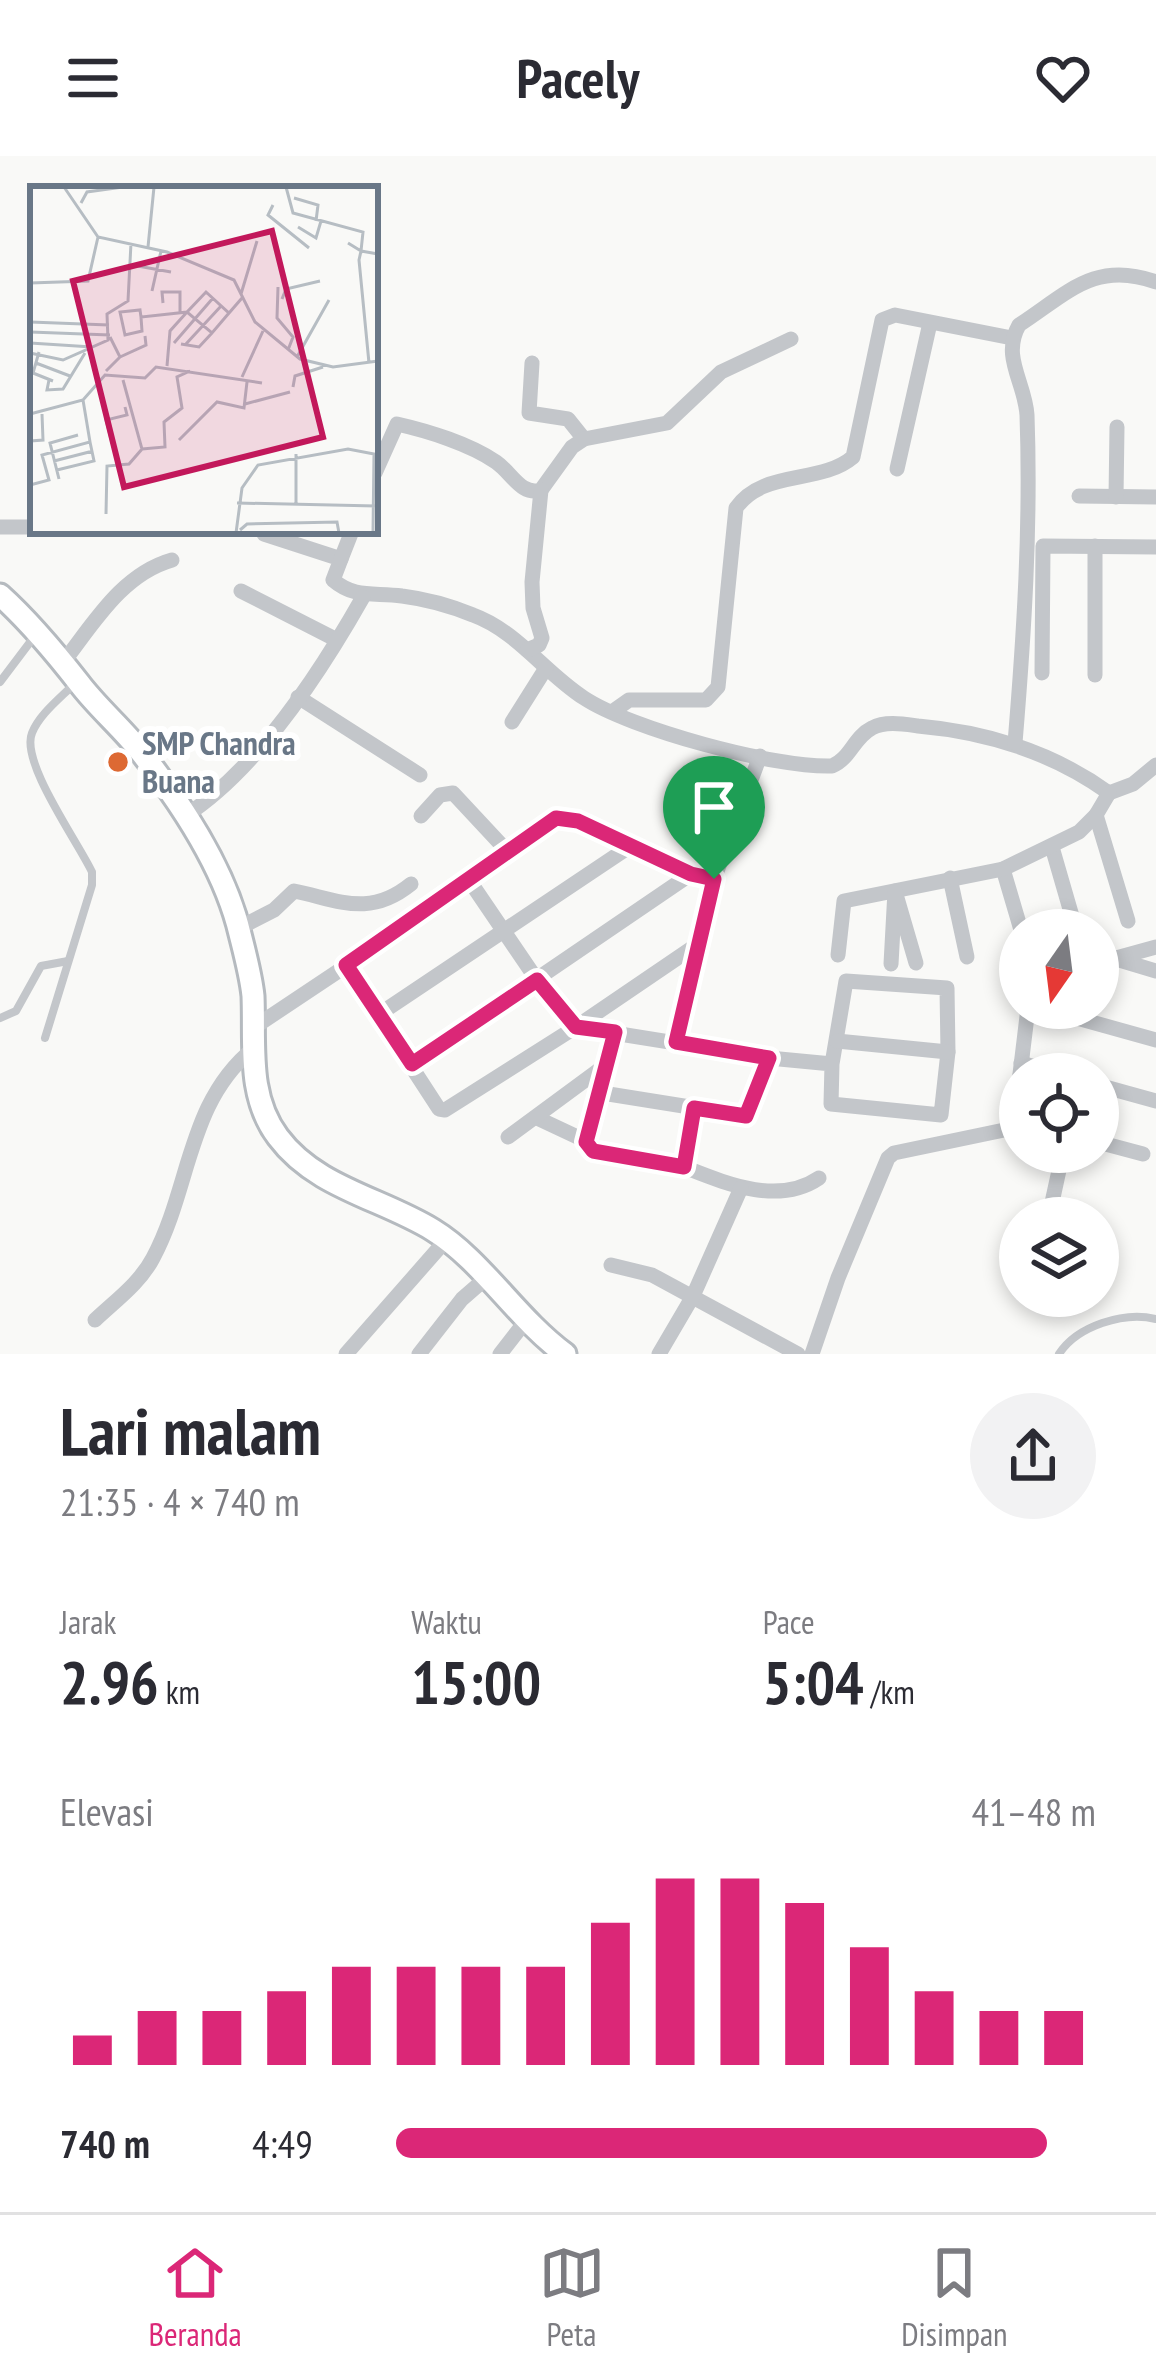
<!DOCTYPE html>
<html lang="id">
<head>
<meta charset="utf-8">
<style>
  body { margin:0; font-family:"PT Sans Narrow",sans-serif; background:#f2f2f3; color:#2b2b33; height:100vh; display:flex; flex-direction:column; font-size:45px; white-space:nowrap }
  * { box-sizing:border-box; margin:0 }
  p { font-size:39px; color:#7c7c81 }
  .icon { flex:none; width:66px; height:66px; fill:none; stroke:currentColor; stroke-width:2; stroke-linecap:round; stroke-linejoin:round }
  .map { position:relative; height:1198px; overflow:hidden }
  .side { display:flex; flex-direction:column; background:#fff; flex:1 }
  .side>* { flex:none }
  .needle { width:78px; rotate:194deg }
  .tools { position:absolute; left:999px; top:753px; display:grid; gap:24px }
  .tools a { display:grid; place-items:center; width:120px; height:120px; border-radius:50%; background:#fff; box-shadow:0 6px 18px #0003; font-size:60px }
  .pin { position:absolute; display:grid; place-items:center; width:102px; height:102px; color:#fff; margin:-123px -51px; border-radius:50% 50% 50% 0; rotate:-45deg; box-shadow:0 0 12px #0007 }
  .pin .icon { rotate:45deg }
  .round { display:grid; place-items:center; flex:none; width:126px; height:126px; border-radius:63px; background:#f2f2f3 }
  .head { display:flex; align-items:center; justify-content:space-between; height:204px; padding:0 60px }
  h1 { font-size:66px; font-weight:600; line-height:90px }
  .stats { display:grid; grid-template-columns:repeat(3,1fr); gap:18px; height:204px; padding:12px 60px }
  .stats div { display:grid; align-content:center }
  .stats b { font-size:60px; font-weight:600 }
  .stats small { font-size:33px; font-weight:400 }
  .stats p { font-size:33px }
  .chart { height:336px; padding:24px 60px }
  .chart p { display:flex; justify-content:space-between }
  .chart svg { width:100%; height:216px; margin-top:12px; stroke:#db2777; stroke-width:6 }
  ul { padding:0 60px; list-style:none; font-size:39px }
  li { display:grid; grid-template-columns:192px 144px 1fr; align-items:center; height:90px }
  li i { height:30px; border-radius:15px; background:#db2777 }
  header { display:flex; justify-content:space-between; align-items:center; height:156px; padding:0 60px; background:#fff; font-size:54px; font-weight:600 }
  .dock { display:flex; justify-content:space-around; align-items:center; height:168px; border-top:3px solid #e1e1e2; background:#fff; font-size:33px; color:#7c7c81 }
  .dock a { display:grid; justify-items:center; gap:6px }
  .dock .active { color:#db2777 }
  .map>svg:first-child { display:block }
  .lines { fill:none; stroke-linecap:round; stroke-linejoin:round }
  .secondary-casing { stroke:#b5babf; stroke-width:27 }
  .lane { stroke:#c3c6ca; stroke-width:8 }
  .street { stroke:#c3c6ca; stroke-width:15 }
  .secondary { stroke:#fff; stroke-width:21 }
  .route-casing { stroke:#fff; stroke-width:24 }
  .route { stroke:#db2777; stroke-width:15 }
  .poi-dot { fill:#dd6933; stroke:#fff; stroke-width:4.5 }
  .labels { text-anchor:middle; stroke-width:12; stroke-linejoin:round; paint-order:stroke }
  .poi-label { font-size:33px; font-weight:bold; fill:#697787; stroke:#fff; text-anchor:start }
  .inset-road { fill:none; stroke:#b6bdc3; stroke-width:3 }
  .view { fill:#c2185b; fill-opacity:0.15; stroke:#c2185b; stroke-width:6 }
  .inset-edge { fill:none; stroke:#697787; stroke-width:6 }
</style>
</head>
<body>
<header><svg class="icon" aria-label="menu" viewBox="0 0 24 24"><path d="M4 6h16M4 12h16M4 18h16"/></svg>Pacely<svg class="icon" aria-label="heart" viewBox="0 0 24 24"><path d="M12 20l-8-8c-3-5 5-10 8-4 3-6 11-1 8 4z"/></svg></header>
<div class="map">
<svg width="1156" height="1198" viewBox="0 0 1156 1198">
  <rect width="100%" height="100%" fill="#f9f9f7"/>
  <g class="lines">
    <!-- secondary casing -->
    <g class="secondary-casing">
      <path id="secondary" d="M0 439C30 466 54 495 79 527 97 551 121 571 140 595 181 647 225 713 240 778 245 798 251 820 253 840 255 889 247 940 278 981 316 1032 381 1042 433 1074 482 1104 516 1162 565 1198"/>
    </g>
    <!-- lane -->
    <g class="lane">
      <polyline points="0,526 37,477"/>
      <polyline points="0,862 16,855 41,810 68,805"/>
      <path d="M45 882 92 729V716C78 686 20 606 32 577 40 557 62 541 76 526"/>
      <path d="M1059 1198C1077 1170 1124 1155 1156 1163"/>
    </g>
    <!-- street -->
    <g class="street">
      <polyline points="532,207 529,257 568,263 584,283"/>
      <polyline points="897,313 930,167"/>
      <path d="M375 317 397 268C428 275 470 288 496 306 512 317 521 340 541 334L572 291 584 283 667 267 721 216 791 183"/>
      <polyline points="1079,340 1156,341"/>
      <polyline points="1116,341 1117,271"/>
      <polyline points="0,371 33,371"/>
      <path d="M264 378 341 403 333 424C355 443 375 436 402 440 426 443 451 450 473 459 517 475 545 517 584 542 631 573 775 612 832 610 850 603 854 581 872 572 885 565 903 568 918 570 987 576 1052 596 1109 637L1133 628 1156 609"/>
      <polyline points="341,403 352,375"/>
      <polyline points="241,435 337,484"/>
      <polyline points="527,494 539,489 542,482 533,452 532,426 541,334"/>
      <path d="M65 504C95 465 123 418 172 404"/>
      <polyline points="1042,517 1043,390 1156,391"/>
      <polyline points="1095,519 1095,390"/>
      <polyline points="298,541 420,619"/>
      <path d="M612 556 629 544H706L718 531 736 352C763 313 820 329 853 301L882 164 895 159 1012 182"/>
      <polyline points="512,566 546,512"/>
      <path d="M1015 587C1024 478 1031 369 1027 259 1025 226 1001 201 1019 169 1068 137 1095 104 1156 126"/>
      <polyline points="1109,637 1096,659 1128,765"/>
      <path d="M185 660C258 613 320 517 363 441"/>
      <polyline points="421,660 440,639 453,637 508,696"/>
      <polyline points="1052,691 1076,774"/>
      <polyline points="950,722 967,801"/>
      <polyline points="469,724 556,662 566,662 691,718 714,723"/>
      <path d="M239 772 274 754 294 735C339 744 369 762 411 728"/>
      <polyline points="1021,774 1003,713 1079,676 1096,659"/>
      <polyline points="838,799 844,745 1003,713"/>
      <polyline points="1116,803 1156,815"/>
      <polyline points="1098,807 1156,791"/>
      <polyline points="891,808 895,735 916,807"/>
      <polyline points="346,810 469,724 537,824 576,871 698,788 714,723 760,600"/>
      <polyline points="1041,852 1156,884"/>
      <polyline points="378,859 629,691"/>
      <polyline points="253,872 346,810 439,953 445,954 576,871 769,902 832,908 846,825 947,832 948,896 941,959 831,948 832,908"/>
      <polyline points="615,876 586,985 593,995 684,1011 694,952"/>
      <polyline points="837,885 948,896"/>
      <polyline points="676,886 698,788"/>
      <polyline points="1021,907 1060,918"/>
      <polyline points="412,908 691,718"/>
      <polyline points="1020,918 1028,852"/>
      <polyline points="1098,929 1156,945"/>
      <polyline points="596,936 746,960 769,902"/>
      <polyline points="537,962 586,985"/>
      <polyline points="508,981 603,911"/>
      <polyline points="1098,986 1143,998"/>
      <path d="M684 1011C725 1027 778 1050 819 1022"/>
      <polyline points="1051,1051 1063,996"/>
      <polyline points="611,1109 652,1119 798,1198"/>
      <path d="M95 1164C115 1145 140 1127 153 1102 191 1031 187 946 254 892"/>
      <polyline points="346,1198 446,1084"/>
      <polyline points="419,1198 462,1143 485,1123"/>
      <polyline points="500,1198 525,1166"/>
      <polyline points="659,1198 693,1140 741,1032"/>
      <polyline points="812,1198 838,1122 888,1002 894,997 1009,973 1014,969 1020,919"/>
    </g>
    <!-- secondary -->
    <use href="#secondary" class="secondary"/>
  </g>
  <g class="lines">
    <!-- route casing -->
    <g class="route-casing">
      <polygon id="route" points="556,662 578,665 691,718 714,723 676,886 769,902 746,960 694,952 684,1011 593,995 586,986 615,876 576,871 537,824 412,908 346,809"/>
    </g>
    <!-- route -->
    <use href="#route" class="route"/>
  </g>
  <!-- markers -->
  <circle class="poi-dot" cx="118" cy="606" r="12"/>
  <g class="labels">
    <!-- poi labels -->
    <g class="poi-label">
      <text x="142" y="599">SMP Chandra<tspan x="142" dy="38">Buana</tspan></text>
    </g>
  </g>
  <!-- overview -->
  <g transform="translate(30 30)">
    <rect width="348" height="348" fill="#f9f9f7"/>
    <path class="inset-road" d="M34 1 68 51 137 66 204 94 225 136 270 173 303 181 348 175M256 1 263 27 333 46 331 65 318 57M264 12 288 19 286 35M51 17 57 6 93 1M243 19 238 29 279 62M268 41 286 52 291 35M118 61 124 1M102 79 141 86M0 97 58 95 68 51M248 101 247 132 263 151 258 164M122 105 131 65M211 108 227 55M252 113 256 103 290 95M133 117 132 106H150V127M111 131 110 124 90 126 95 149 112 145 111 131 157 126 176 106 199 127 212 112M0 136 79 139M0 146 80 149M0 157 62 161M144 157 183 112M151 158 169 161 182 147M155 159 192 119M9 166 3 187 23 195M0 167 33 174 78 154 77 128 98 115 101 57M90 171 116 159 115 150M267 171 299 114M6 177 40 190M339 177 329 74 331 65 348 68M137 180 140 145 157 126 182 147 199 127M76 185 90 171 80 151M212 191 233 145M19 194 17 204 33 203 55 167M263 201 265 190 293 181M215 218 260 206M0 228 53 214 75 189 115 192 126 181 232 197M149 254 187 216 214 222 217 196M0 255 13 254 12 228M112 263 135 261 134 236 152 222 147 191 160 185M84 264 76 234 97 229 95 221M24 275 63 265M27 284 64 275 60 256M29 293 20 257 48 249M0 299 19 294 12 269 60 256 53 214M207 317 346 320M266 318V268M76 328 77 280 99 278 112 263 93 194M210 344 217 338 307 336 309 347M206 347 212 302 228 279 318 263 344 268 343 347"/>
    <path class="view" d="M242 45 293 251 94 301 43 95Z"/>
    <rect width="348" height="348" class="inset-edge"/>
  </g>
</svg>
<div class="tools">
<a><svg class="needle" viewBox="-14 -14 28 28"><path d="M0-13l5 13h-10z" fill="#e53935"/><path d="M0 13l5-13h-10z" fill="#7c7c81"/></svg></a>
<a><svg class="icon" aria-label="locate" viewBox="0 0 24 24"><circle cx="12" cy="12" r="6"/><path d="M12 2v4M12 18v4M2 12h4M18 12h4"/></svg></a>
<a><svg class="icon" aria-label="layers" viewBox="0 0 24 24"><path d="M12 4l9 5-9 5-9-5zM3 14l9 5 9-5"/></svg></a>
</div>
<div class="pin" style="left:714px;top:723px;background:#1e9e55"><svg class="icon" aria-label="arrive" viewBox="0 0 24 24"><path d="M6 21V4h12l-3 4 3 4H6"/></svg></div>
</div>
<section class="side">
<div class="head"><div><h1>Lari malam</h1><p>21:35 · 4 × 740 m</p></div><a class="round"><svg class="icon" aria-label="share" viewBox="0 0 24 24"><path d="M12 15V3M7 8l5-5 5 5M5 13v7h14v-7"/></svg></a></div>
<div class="stats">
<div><p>Jarak</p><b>2.96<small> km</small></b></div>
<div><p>Waktu</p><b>15:00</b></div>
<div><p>Pace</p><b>5:04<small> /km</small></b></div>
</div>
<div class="chart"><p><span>Elevasi</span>41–48 m</p>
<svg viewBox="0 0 160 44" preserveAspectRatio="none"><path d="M5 44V38M15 44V33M25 44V33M35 44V29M45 44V24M55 44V24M65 44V24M75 44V24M85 44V15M95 44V6M105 44V6M115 44V11M125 44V20M135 44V29M145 44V33M155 44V33"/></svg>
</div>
<ul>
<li><b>740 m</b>4:49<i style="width:93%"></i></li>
</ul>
</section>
<nav class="dock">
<a class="active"><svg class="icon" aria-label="home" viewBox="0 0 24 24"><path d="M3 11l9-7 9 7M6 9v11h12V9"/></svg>Beranda</a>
<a><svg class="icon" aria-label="map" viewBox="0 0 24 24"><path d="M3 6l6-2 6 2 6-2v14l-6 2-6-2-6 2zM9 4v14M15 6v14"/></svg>Peta</a>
<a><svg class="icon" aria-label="saved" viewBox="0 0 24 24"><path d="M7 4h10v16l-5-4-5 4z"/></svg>Disimpan</a>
</nav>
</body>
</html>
